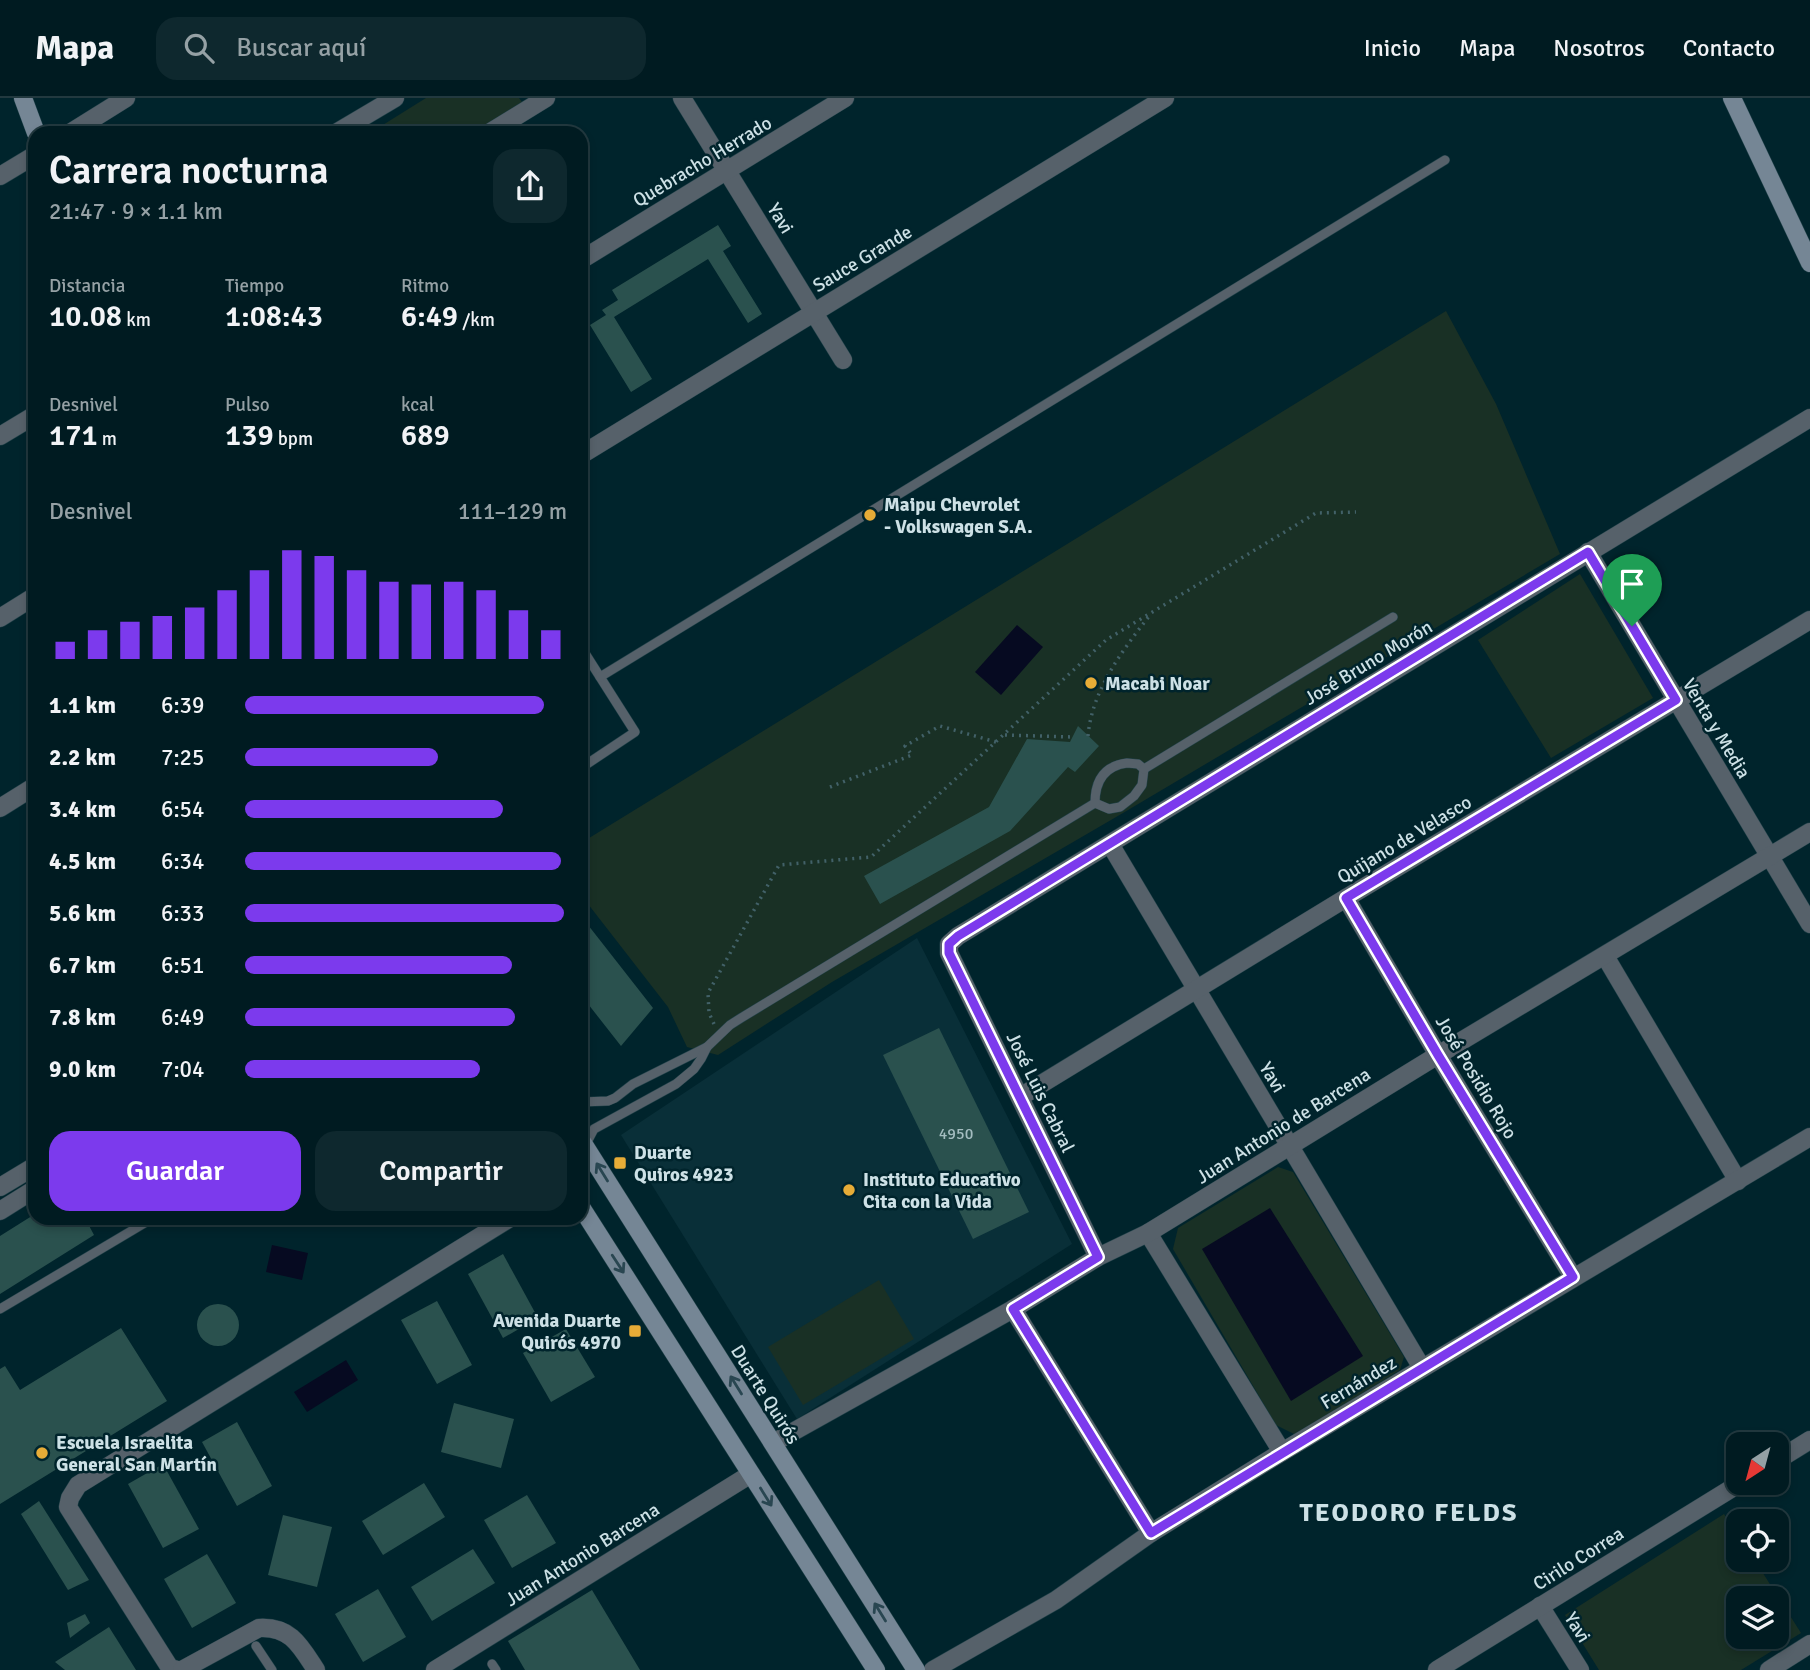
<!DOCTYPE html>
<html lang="es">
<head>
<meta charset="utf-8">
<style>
  body { margin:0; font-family:Signika,sans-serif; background:#0e282e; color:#f1f3f6; height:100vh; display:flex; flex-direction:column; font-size:26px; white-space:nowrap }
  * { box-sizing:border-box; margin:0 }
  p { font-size:23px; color:#95a1a5 }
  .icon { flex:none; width:38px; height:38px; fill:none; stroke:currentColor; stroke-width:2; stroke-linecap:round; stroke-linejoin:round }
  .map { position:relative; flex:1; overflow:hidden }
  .sheet { position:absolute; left:28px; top:28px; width:560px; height:1099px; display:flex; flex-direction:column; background:#001b21; border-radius:21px; box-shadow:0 4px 10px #0003,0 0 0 2px #22393f }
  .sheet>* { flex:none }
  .needle { width:46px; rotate:216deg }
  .tools { position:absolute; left:1726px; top:1334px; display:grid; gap:14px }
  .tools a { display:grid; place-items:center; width:63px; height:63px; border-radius:14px; background:#001b21; box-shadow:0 4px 10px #0003,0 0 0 2px #22393f; font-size:35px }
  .pin { position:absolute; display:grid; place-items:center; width:60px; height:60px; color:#fff; margin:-72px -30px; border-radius:50% 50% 50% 0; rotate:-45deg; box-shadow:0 0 7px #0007 }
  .pin .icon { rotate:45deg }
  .round { display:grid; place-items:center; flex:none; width:74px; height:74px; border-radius:21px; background:#0e282e }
  .summary { display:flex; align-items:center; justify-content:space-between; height:119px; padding:0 21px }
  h1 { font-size:38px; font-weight:600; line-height:52px }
  .stats { display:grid; grid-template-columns:repeat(3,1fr); gap:10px; height:119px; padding:7px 21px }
  .stats div { display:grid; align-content:center }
  .stats b { font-size:30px; font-weight:600 }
  .stats small { font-size:19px; font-weight:400 }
  .stats p { font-size:19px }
  .chart { height:196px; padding:14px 21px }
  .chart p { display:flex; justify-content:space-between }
  .chart svg { width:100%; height:126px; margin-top:7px; stroke:#7c3aed; stroke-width:6 }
  .cta { display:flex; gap:14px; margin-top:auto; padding:14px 21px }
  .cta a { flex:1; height:80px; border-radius:21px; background:#7c3aed; color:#fff; font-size:28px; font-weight:600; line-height:80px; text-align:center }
  .cta a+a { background:#0e282e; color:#f1f3f6 }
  ul { padding:0 21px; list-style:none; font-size:23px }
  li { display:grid; grid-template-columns:112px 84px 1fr; align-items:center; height:52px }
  li i { height:18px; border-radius:9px; background:#7c3aed }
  header { display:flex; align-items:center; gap:42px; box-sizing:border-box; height:98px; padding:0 35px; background:#001b21; border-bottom:2px solid #22393f }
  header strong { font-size:33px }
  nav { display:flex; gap:38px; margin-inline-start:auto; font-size:24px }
  .search { width:490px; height:63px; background:#0e282e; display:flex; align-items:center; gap:18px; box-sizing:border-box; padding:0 24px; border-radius:21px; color:#95a1a5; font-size:26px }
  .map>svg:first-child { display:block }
  .built { fill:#092f38 }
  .green { fill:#193025; fill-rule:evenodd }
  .water { fill:#060a21 }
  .building { fill:#2a514e }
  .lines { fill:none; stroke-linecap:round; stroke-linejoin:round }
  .lane-casing { stroke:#21424a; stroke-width:10 }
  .street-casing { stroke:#21424a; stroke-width:19 }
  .secondary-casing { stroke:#21424a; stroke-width:19 }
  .path { stroke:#426168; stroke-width:3.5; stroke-dasharray:2 5; stroke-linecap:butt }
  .lane { stroke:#56616a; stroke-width:9 }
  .street { stroke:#56616a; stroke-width:18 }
  .secondary { stroke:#758695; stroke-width:18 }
  .oneway { stroke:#294651 }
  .route-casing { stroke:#fff; stroke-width:14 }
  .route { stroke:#7c3aed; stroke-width:9 }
  .poi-dot { fill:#e7ac37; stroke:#00242c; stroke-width:2.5 }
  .labels { text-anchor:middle; stroke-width:5; stroke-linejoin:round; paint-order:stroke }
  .number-label { font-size:16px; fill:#a4bdc0 }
  .street-label { font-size:19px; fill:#cde1e6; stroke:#00242c }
  .poi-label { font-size:19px; font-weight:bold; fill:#cde1e6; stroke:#00242c; text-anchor:start }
  .district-label { font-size:26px; font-weight:bold; letter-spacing:2px; fill:#cde1e6; stroke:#00242c }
</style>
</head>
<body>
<header>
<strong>Mapa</strong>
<div class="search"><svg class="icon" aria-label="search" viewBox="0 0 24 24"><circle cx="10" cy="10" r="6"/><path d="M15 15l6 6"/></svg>Buscar aquí</div>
<nav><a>Inicio</a><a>Mapa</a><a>Nosotros</a><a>Contacto</a></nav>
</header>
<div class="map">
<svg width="1810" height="1572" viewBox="0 0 1810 1572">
  <rect width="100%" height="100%" fill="#00242c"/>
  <!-- built -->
  <polygon class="built" points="917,840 1072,1146 797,1321 621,1037"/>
  <!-- green -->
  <g class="green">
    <polygon points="426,0 519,0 522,4 473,35 370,35"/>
    <polygon points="1446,213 1496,306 1560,456 1123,715 832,884 718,957 687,949 668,909 581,797 581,745"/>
    <polygon points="1580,476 1653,600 1551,660 1478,542"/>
    <polygon points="1278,1069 1293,1074 1404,1259 1400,1272 1296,1337 1276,1327 1173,1151 1178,1130"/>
    <polygon points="879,1182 914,1241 803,1307 768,1249"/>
    <path d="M1724 1416 1738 1437V1461H1754L1801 1535 1741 1572H1599L1565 1517ZM1738 1500H1776V1538H1738Z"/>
  </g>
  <!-- water -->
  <g class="water">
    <polygon points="1017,527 1043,549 1001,597 975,574"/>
    <polygon points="1270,1110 1363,1258 1291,1303 1202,1151"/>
    <polygon points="272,1147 308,1155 302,1182 266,1174"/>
    <polygon points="346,1262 358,1282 307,1314 294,1294"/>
  </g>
  <!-- building -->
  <g class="building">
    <polygon points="718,127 731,148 723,153 762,216 748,225 708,161 614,219 652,281 631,294 590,227 606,217 602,212 618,202 612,192"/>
    <polygon points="1078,628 1099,648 1075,674 1068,669 1010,733 880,806 864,778 989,709 1027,641 1070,644"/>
    <polygon points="581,818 653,910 621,948 581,897"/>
    <polygon points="939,930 1029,1114 973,1141 883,957"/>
    <polygon points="35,1116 35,1120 85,1120 94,1137 0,1196 0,1138"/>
    <polygon points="503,1156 538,1220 503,1240 468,1176"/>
    <polygon points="437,1203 472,1267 437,1286 401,1222"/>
    <circle cx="218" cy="1227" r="21"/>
    <polygon points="121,1230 167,1303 0,1406 0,1271 5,1268 20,1292"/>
    <polygon points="566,1231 595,1279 551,1304 523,1255"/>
    <polygon points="454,1305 514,1321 501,1370 441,1354"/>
    <polygon points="237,1324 272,1388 237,1408 202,1344"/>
    <polygon points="163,1366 199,1431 163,1450 128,1386"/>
    <polygon points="424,1385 445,1419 383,1457 362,1423"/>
    <polygon points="527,1397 556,1445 512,1470 484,1422"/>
    <polygon points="39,1403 89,1482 68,1492 21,1416"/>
    <polygon points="283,1417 332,1429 317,1489 268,1477"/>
    <polygon points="473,1451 495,1485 432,1523 411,1489"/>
    <polygon points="207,1456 236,1505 192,1530 164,1481"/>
    <polygon points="378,1491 406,1539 363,1564 335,1516"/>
    <polygon points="592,1492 640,1572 525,1572 508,1543"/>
    <polygon points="85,1516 90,1525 70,1540 67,1525"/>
    <polygon points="109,1529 136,1572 65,1572 55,1564"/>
  </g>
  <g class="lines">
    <!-- lane casing -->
    <g class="lane-casing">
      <g id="lane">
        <polyline points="581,549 635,634 581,670"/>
        <polyline points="600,579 1445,62"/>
        <path d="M1127 665 1138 666 1144 671 1142 687 1134 698 1120 709 1109 711 1095 705C1095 683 1104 668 1127 665Z"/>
        <polyline points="1144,671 1393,519"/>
        <polyline points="581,1004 608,1003 615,1000 633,986 707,949 730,927 741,920 1095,705"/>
        <polyline points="585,1048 594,1031 676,986 694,971 701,961 707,949"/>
        <polyline points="0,1211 153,1120"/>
        <polyline points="256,1548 272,1572"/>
        <polyline points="492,1566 496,1572"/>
      </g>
    </g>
    <!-- street casing -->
    <g class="street-casing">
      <g id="street">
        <polyline points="682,0 843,262"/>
        <polyline points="70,35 126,0"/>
        <polyline points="336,35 395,0"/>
        <polyline points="489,35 546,0"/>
        <polyline points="0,78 35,57"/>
        <polyline points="581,162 845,0"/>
        <polyline points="0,338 35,317"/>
        <polyline points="581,357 1165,0"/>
        <polyline points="1588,454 1810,826"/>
        <polyline points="0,520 35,498"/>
        <polyline points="0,710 35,688"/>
        <polyline points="1110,746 1422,1270"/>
        <polyline points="1346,800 1438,957 1573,1179"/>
        <polyline points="1605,858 1738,1083"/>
        <polyline points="1020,999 1346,800 1810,522"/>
        <polyline points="0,1089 35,1068"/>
        <polyline points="0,1113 35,1091"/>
        <polyline points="1148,1135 1282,1354"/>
        <polyline points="1098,1159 949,855 949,846 958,838 1810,320"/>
        <polyline points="1013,1211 1151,1435"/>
        <polyline points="773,1345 1013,1211 1098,1159 1148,1135 1438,957 1810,734"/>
        <polyline points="1776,1363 1810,1342"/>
        <polyline points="1540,1508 1580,1572"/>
        <polyline points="177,1572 170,1570 68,1409 70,1400 78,1387 510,1120"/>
        <path d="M182 1572 259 1530C291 1528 301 1549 316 1572"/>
        <polyline points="435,1572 751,1376"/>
        <polyline points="933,1572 1056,1502 1151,1435 1282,1354 1810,1039"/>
        <polyline points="1437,1572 1742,1384"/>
        <polyline points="1769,1572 1810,1546"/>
      </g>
    </g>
    <!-- secondary casing -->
    <g class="secondary-casing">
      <g id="secondary">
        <polyline points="23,0 36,35"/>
        <polyline points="1732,0 1810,165"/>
        <polyline points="581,1042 916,1572"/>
        <polyline points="581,1109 876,1572"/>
      </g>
    </g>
    <!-- path -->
    <g class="path">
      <polyline points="1005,637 1073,639"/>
      <path d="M1088 638C1092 592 1122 553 1150 517"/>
      <polyline points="830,689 912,657 905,648 940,628 996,644"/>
      <polyline points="714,926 709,915 708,895 779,767 871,759 1106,542 1316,415 1356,414"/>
    </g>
    <!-- lane -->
    <use href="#lane" class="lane"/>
    <!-- street -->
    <use href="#street" class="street"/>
    <!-- secondary -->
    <use href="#secondary" class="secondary"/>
  </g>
  <!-- one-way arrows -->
  <defs><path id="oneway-shaft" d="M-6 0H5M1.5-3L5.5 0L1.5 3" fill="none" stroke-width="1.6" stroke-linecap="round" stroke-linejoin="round" transform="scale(1.75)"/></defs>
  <g class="oneway">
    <use href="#oneway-shaft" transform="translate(602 1074) rotate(-122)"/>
    <use href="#oneway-shaft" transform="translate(618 1166) rotate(57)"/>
    <use href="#oneway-shaft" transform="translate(736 1287) rotate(-122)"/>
    <use href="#oneway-shaft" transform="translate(766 1399) rotate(58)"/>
    <use href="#oneway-shaft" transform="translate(880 1514) rotate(-122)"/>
  </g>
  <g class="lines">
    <!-- route casing -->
    <g class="route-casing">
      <polygon id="route" points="1588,454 1676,602 1346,800 1438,957 1573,1179 1151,1435 1013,1211 1098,1159 949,855 949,846 958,838"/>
    </g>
    <!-- route -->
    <use href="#route" class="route"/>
  </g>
  <!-- markers -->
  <g class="poi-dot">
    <circle cx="870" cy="417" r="7"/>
    <circle cx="1091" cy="585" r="7"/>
    <rect x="613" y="1058" width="14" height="14" rx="3.5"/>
    <circle cx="849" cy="1092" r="7"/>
    <rect x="628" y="1226" width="14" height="14" rx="3.5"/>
    <circle cx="42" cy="1355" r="7"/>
  </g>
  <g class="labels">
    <!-- number labels -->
    <g class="number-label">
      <text x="956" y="1041">4950</text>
    </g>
    <!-- street labels -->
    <g class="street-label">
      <text transform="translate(702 63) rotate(-31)" y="7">Quebracho Herrado</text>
      <text transform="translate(781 120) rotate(59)" y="7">Yavi</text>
      <text transform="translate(862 160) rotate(-31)" y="7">Sauce Grande</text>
      <text transform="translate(1368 564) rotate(-31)" y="7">José Bruno Morón</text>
      <text transform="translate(1717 630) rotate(59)" y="7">Venta y Media</text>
      <text transform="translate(1404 741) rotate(-31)" y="7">Quijano de Velasco</text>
      <text transform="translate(1273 979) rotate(59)" y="7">Yavi</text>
      <text transform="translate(1477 979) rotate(59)" y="7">José Posidio Rojo</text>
      <text transform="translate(1041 994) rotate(64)" y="7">José Luis Cabral</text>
      <text transform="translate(1283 1027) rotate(-32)" y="7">Juan Antonio de Barcena</text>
      <text transform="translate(1358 1284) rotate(-31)" y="7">Fernández</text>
      <text transform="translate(766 1296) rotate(58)" y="7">Duarte Quirós</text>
      <text transform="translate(582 1456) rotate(-32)" y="7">Juan Antonio Barcena</text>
      <text transform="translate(1578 1460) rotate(-32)" y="7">Cirilo Correa</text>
      <text transform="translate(1578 1529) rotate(58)" y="7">Yavi</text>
    </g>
    <!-- poi labels -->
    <g class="poi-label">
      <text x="884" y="413">Maipu Chevrolet<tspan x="884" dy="22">- Volkswagen S.A.</tspan></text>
      <text x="1105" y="592">Macabi Noar</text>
      <text x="634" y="1061">Duarte<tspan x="634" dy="22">Quiros 4923</tspan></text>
      <text x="863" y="1088">Instituto Educativo<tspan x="863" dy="22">Cita con la Vida</tspan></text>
      <text x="621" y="1229" text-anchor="end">Avenida Duarte<tspan x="621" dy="22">Quirós 4970</tspan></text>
      <text x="56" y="1351">Escuela Israelita<tspan x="56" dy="22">General San Martín</tspan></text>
    </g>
    <!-- district labels -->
    <g class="district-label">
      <text x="1409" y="1423">TEODORO FELDS</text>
    </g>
  </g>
</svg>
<div class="tools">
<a><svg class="needle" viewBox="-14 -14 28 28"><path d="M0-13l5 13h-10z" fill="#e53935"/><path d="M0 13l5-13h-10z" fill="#95a1a5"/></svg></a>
<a><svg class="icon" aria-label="locate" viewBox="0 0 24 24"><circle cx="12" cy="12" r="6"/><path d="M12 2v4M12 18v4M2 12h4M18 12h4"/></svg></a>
<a><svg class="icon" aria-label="layers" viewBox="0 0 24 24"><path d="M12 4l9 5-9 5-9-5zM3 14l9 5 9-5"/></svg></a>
</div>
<div class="pin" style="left:1632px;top:528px;background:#1e9e55"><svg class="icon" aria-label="arrive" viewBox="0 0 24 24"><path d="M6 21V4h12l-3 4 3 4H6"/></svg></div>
<section class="sheet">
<div class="summary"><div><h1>Carrera nocturna</h1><p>21:47 · 9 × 1.1 km</p></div><a class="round"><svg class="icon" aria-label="share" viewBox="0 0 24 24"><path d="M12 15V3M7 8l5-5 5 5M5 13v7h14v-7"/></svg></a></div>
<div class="stats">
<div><p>Distancia</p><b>10.08<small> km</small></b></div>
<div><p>Tiempo</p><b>1:08:43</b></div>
<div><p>Ritmo</p><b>6:49<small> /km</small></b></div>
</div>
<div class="stats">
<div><p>Desnivel</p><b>171<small> m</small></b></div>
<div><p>Pulso</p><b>139<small> bpm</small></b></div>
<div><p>kcal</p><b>689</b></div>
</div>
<div class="chart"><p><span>Desnivel</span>111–129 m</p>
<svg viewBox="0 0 160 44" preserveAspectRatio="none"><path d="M5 44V38M15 44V34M25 44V31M35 44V29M45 44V26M55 44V20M65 44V13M75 44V6M85 44V8M95 44V13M105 44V17M115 44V18M125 44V17M135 44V20M145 44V27M155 44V34"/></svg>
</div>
<ul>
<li><b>1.1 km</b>6:39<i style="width:93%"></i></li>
<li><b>2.2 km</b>7:25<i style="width:60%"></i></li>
<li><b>3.4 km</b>6:54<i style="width:80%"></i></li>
<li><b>4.5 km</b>6:34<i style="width:98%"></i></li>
<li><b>5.6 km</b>6:33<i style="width:99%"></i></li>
<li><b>6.7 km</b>6:51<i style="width:83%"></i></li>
<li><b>7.8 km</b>6:49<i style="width:84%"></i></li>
<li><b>9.0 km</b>7:04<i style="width:73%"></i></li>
</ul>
<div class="cta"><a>Guardar</a><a>Compartir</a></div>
</section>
</div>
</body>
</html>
